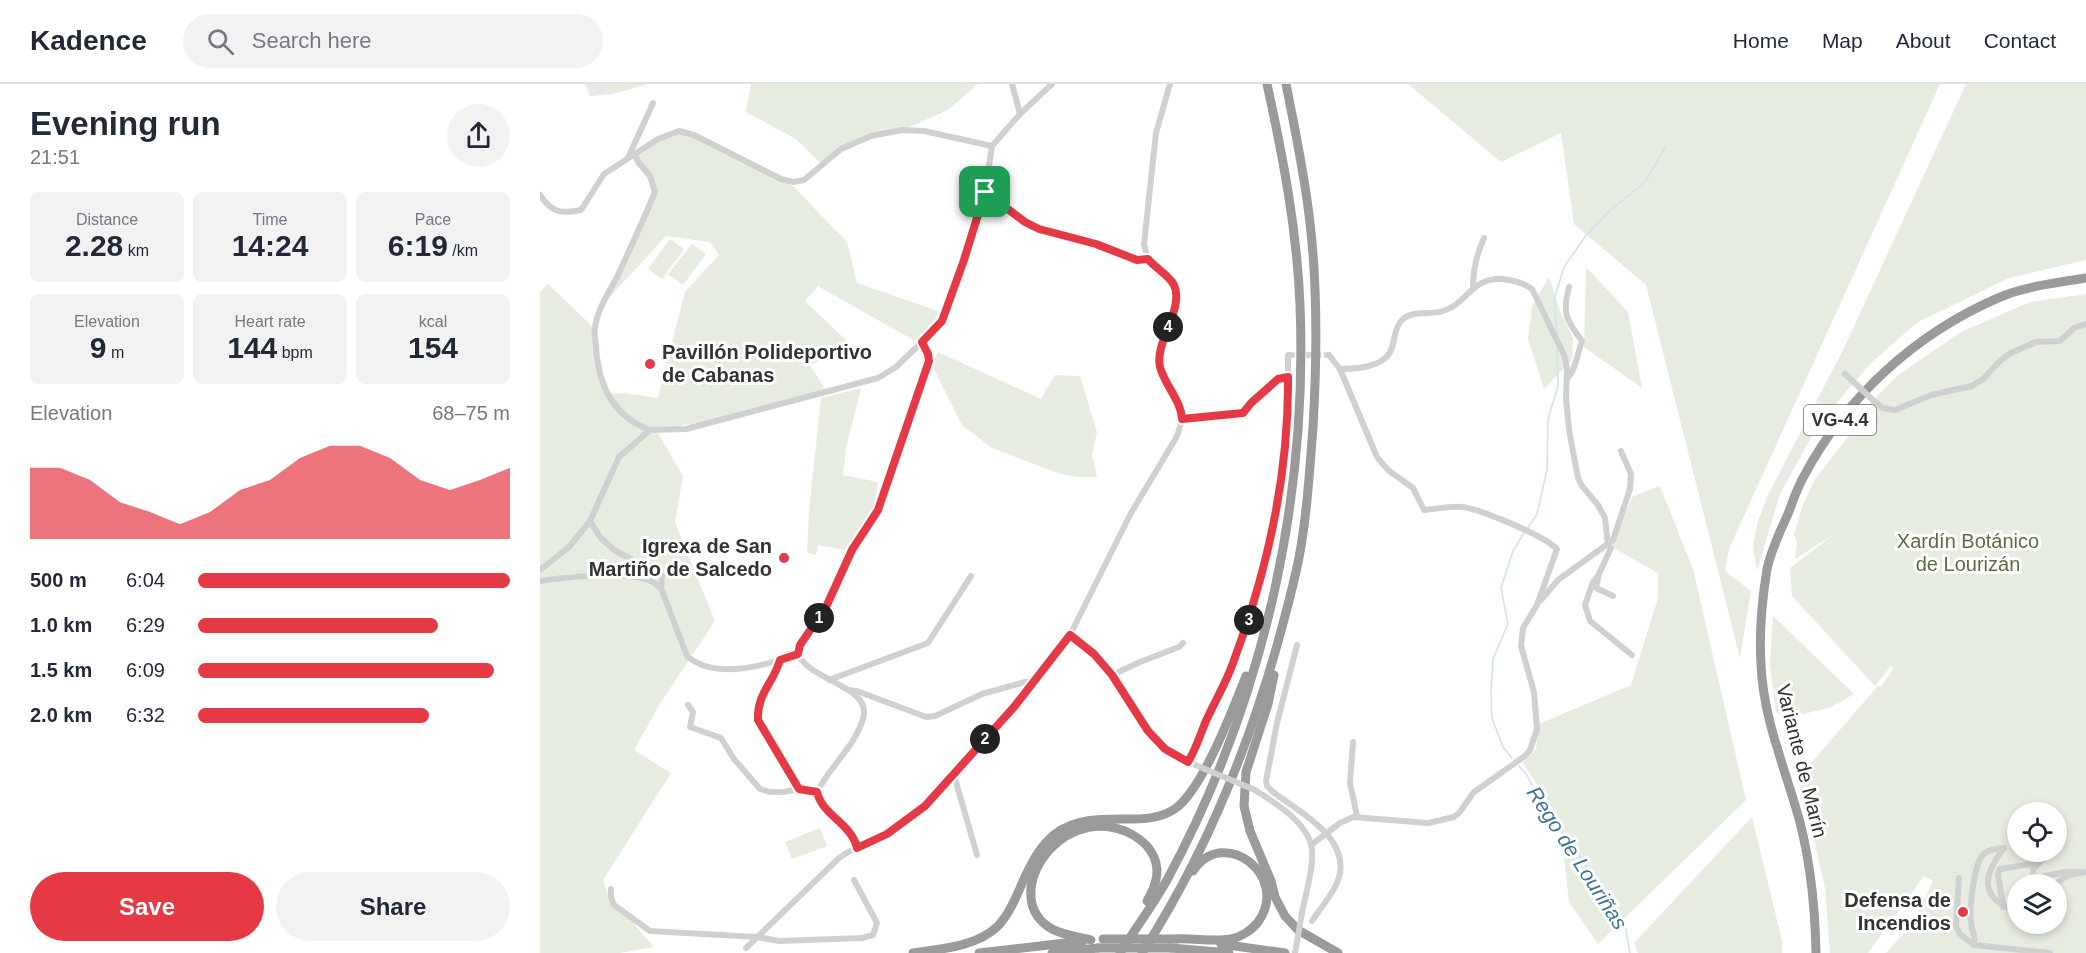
<!DOCTYPE html>
<html lang="en">
<head>
<meta charset="utf-8">
<style>
  body { margin:0; font-family:Helvetica,sans-serif; background:#f2f2f3; color:#1f2937; height:100vh; display:flex; flex-direction:column; font-size:22px; white-space:nowrap }
  * { box-sizing:border-box; margin:0 }
  p { font-size:20px; color:#747a83 }
  .icon { flex:none; width:33px; height:33px; fill:none; stroke:currentColor; stroke-width:2; stroke-linecap:round; stroke-linejoin:round }
  .map { position:relative; flex:1; overflow:hidden }
  .side { display:flex; flex-direction:column; background:#fff; width:540px }
  .side>* { flex:none }
  .fabs { position:absolute; left:1467px; top:718px; display:grid; gap:12px }
  .fabs a { display:grid; place-items:center; width:60px; height:60px; border-radius:50%; background:#fff; box-shadow:0 3px 9px #0003; font-size:30px }
  .pin { position:absolute; display:grid; place-items:center; width:51px; height:51px; color:#fff; margin:-26px; border-radius:12px; box-shadow:0 3px 9px #0006 }
  .km { position:absolute; width:30px; height:30px; margin:-15px; border-radius:50%; background:#222; color:#fff; font-size:16px; line-height:30px; text-align:center }
  .round { display:grid; place-items:center; flex:none; width:63px; height:63px; border-radius:32px; background:#f2f2f3 }
  .overview { display:flex; align-items:center; justify-content:space-between; height:102px; padding:0 30px }
  h1 { font-size:33px; font-weight:800; line-height:45px }
  .metrics { display:grid; grid-template-columns:repeat(3,1fr); gap:9px; height:102px; padding:6px 30px }
  .metrics div { display:grid; align-content:center; border-radius:9px; background:#f2f2f3; text-align:center }
  .metrics b { font-size:30px; font-weight:800 }
  .metrics small { font-size:16px; font-weight:400 }
  .metrics p { font-size:16px }
  .chart { height:168px; padding:12px 30px }
  .chart p { display:flex; justify-content:space-between }
  .chart svg { width:100%; height:108px; margin-top:6px; fill:#e63946; opacity:.7 }
  .action { display:flex; gap:12px; margin-top:auto; padding:12px 30px }
  .action a { flex:1; height:69px; border-radius:36px; background:#e63946; color:#fff; font-size:24px; font-weight:800; line-height:69px; text-align:center }
  .action a+a { background:#f2f2f3; color:#1f2937 }
  ul { padding:0 30px; list-style:none; font-size:20px }
  li { display:grid; grid-template-columns:96px 72px 1fr; align-items:center; height:45px }
  li i { height:15px; border-radius:8px; background:#e63946 }
  header { display:flex; align-items:center; gap:36px; box-sizing:border-box; height:84px; padding:0 30px; background:#fff; border-bottom:2px solid #e0e1e3 }
  header strong { font-size:28px }
  nav { display:flex; gap:33px; margin-inline-start:auto; font-size:21px }
  .search { width:420px; height:54px; background:#f2f2f3; display:flex; align-items:center; gap:15px; box-sizing:border-box; padding:0 21px; border-radius:33px; color:#747a83; font-size:22px }
  main { display:flex; flex:1; min-height:0 }
  .map>svg:first-child { display:block }
  .green { fill:#e6ecdf; fill-rule:evenodd }
  .lines { fill:none; stroke-linecap:round; stroke-linejoin:round }
  .stream { stroke:#cfe2ee; stroke-width:1.5 }
  .minor-tunnel { stroke:#d6d6d6; stroke-width:6; stroke-dasharray:6 3; stroke-linecap:butt }
  .minor { stroke:#d0d0d0; stroke-width:6 }
  .highway { stroke:#9a9a9a; stroke-width:9 }
  .minor-bridge { stroke:#d0d0d0; stroke-width:6 }
  .highway-bridge { stroke:#9a9a9a; stroke-width:9 }
  .route-casing { stroke:#fff; stroke-width:12 }
  .route { stroke:#e63946; stroke-width:8 }
  .poi-dot { fill:#e63946; stroke:#fff; stroke-width:2 }
  .labels { text-anchor:middle; stroke-width:6; stroke-linejoin:round; paint-order:stroke }
  .shield { fill:#fff; stroke:#707070; stroke-width:1.5 }
  .shield-label { font-size:18px; font-weight:bold; fill:#333 }
  .poi-label { font-size:20px; font-weight:bold; fill:#333; stroke:#fff; text-anchor:end }
  .park-label { font-size:20px; fill:#56703f; stroke:#fff }
  .street-label { font-size:20px; fill:#333; stroke:#fff }
  .water-label { font-size:21px; font-style:italic; fill:#3f7597; stroke:#fff }
</style>
</head>
<body>
<header>
<strong>Kadence</strong>
<div class="search"><svg class="icon" aria-label="search" viewBox="0 0 24 24"><circle cx="10" cy="10" r="6"/><path d="M15 15l6 6"/></svg>Search here</div>
<nav><a>Home</a><a>Map</a><a>About</a><a>Contact</a></nav>
</header>
<main>
<section class="side">
<div class="overview"><div><h1>Evening run</h1><p>21:51</p></div><a class="round"><svg class="icon" aria-label="share" viewBox="0 0 24 24"><path d="M12 15V3M7 8l5-5 5 5M5 13v7h14v-7"/></svg></a></div>
<div class="metrics">
<div><p>Distance</p><b>2.28<small> km</small></b></div>
<div><p>Time</p><b>14:24</b></div>
<div><p>Pace</p><b>6:19<small> /km</small></b></div>
</div>
<div class="metrics">
<div><p>Elevation</p><b>9<small> m</small></b></div>
<div><p>Heart rate</p><b>144<small> bpm</small></b></div>
<div><p>kcal</p><b>154</b></div>
</div>
<div class="chart"><p><span>Elevation</span>68–75 m</p>
<svg viewBox="0 0 160 44" preserveAspectRatio="none"><path d="M0 44V15L10 15L20 20L30 29L40 33L50 38L60 33L70 24L80 20L90 11L100 6L110 6L120 11L130 20L140 24L150 20L160 15V44z"/></svg>
</div>
<ul>
<li><b>500 m</b>6:04<i style="width:100%"></i></li>
<li><b>1.0 km</b>6:29<i style="width:77%"></i></li>
<li><b>1.5 km</b>6:09<i style="width:95%"></i></li>
<li><b>2.0 km</b>6:32<i style="width:74%"></i></li>
</ul>
<div class="action"><a>Save</a><a>Share</a></div>
</section>
<div class="map">
<svg width="1546" height="869" viewBox="0 0 1546 869">
  <rect width="100%" height="100%" fill="#fff"/>
  <!-- green -->
  <g class="green">
    <polygon points="45,0 109,0 72,10 50,12"/>
    <polygon points="211,0 438,0 408,26 362,46 331,52 301,65 282,81 256,55 206,28"/>
    <polygon points="868,0 1400,0 1189,465 1185,487 1211,507 1200,574 1106,201 1034,140 1021,49 961,78"/>
    <polygon points="1426,0 1546,0 1546,176 1469,194 1378,238 1331,279 1279,339 1240,410 1217,487 1213,462 1218,437 1228,411 1304,264"/>
    <polygon points="139,47 208,79 254,103 307,158 317,199 398,227 394,240 375,257 278,202 265,217 311,261 270,281 287,308 185,334 116,346 143,392 135,439 175,537 121,618 94,666 131,689 63,796 72,823 93,839 114,863 79,869 0,869 0,208 8,200 54,244 66,310 84,309 118,314 145,208 179,171 170,158 126,152 64,219 115,108 95,70"/>
    <polygon points="130,155 144,165 122,195 108,185"/>
    <polygon points="152,160 166,170 143,201 128,190"/>
    <polygon points="1046,183 1088,228 1102,304 1044,263"/>
    <polygon points="1009,193 1022,232 1033,254 1032,276 1004,305 988,255 992,222"/>
    <path d="M1546 210V869H1346L1372 840 1393 797 1384 792 1328 869H1290L1285 804 1269 733 1258 694 1338 602 1341 603 1354 583H1350L1335 602 1252 512 1250 484 1293 451 1255 475 1257 458 1254 451 1262 423 1275 395 1321 337 1317 333 1357 292 1421 248 1490 218ZM1478 729H1516V768H1478ZM1478 801H1516V840H1478Z"/>
    <polygon points="398,268 501,315 515,291 540,292 557,348 552,371 557,393 536,393 518,389 452,364 422,341 392,281"/>
    <polygon points="321,304 306,364 303,391 338,398 334,427 304,466 278,461 276,471 267,468 269,427 281,314"/>
    <polygon points="1120,402 1153,485 1206,716 1058,860 1029,818 1020,736 983,679 996,665 999,640 1091,601 1118,514 1118,489 1072,463 1092,413"/>
    <polygon points="1233,532 1314,610 1291,623 1248,634 1236,628 1230,581"/>
    <polygon points="1212,733 1242,857 1242,869 1098,869 1094,859"/>
    <polygon points="280,744 287,762 252,775 245,758"/>
  </g>
  <g class="lines">
    <!-- stream -->
    <g class="stream">
      <polyline points="1017,249 1014,216 1024,183 1045,153 1068,128 1105,98 1125,64"/>
      <polyline points="987,445 997,430 1007,386 1008,335 1018,302 1017,265"/>
      <polyline points="972,674 963,663 952,634 951,609 953,575 968,540 961,504 973,467 984,449"/>
      <polyline points="979,682 987,691 1005,728 1032,760 1085,841 1090,869"/>
    </g>
    <!-- minor-tunnel -->
    <polyline class="minor-tunnel" points="757,271 789,271"/>
    <!-- minor -->
    <g class="minor">
      <polyline points="472,0 480,30"/>
      <path d="M95 70 98 78 110 92 115 108C103 137 90 165 77 193 69 208 57 226 55 244 54 249 55 256 56 262 58 300 72 332 110 346"/>
      <polyline points="88,74 113,19"/>
      <polyline points="445,108 499,145 556,160 597,176 608,175"/>
      <path d="M0 111C12 129 21 130 41 126L64 90 118 55 139 47 154 51 241 95 253 98 264 96 301 65 331 52 362 46 384 47 452 62"/>
      <path d="M933 204C933 185 936 171 944 154"/>
      <path d="M789 271 800 285C816 285 846 283 852 264 855 254 855 242 863 235 873 226 891 231 903 227 928 219 931 194 961 195 973 196 982 198 992 205L1025 273 1027 286 1026 314 1029 346 1038 394 1042 402 1058 421 1065 434 1068 461 1071 464 1059 490 1056 504 1073 512"/>
      <path d="M1027 294C1035 289 1038 267 1042 257 1026 236 1022 229 1029 203"/>
      <polyline points="1335,318 1343,324 1355,326 1391,311 1432,302 1443,295 1461,276 1471,269 1496,258 1520,257 1534,244 1546,240"/>
      <polyline points="642,335 703,329 711,319 738,295 748,293"/>
      <polyline points="0,486 29,463 50,437"/>
      <polyline points="1057,493 1053,498 1045,521 1050,537 1092,571"/>
      <path d="M0 497C24 493 82 488 105 495 111 496 116 500 121 504L147 572C176 597 226 581 258 570"/>
      <polyline points="121,504 122,492 74,466 60,453 50,437 79,373 110,346 146,345 338,294 356,283 382,258"/>
      <polyline points="1001,516 1018,496 1073,456 1090,405 1091,390 1081,367"/>
      <path d="M530 551C584 586 593 651 648 678L692 582 709 535 719 498 741 397 745 365 748 334V271H752"/>
      <path d="M757 561 737 639 726 697 727 702 733 708C759 728 806 751 800 789 797 806 781 823 772 837"/>
      <path d="M240 576C233 600 217 609 218 636L259 705"/>
      <polyline points="572,591 600,578 639,563 643,559"/>
      <polyline points="289,596 388,559 431,492"/>
      <polyline points="309,606 317,607 386,633 395,632 442,610 485,598 493,598"/>
      <polyline points="148,621 153,628 150,643 181,654 194,675 220,705 230,708 243,708 259,705 277,708"/>
      <polyline points="813,658 810,699 817,732"/>
      <polyline points="414,691 437,771"/>
      <path d="M715 706C735 719 764 736 771 760 776 778 765 811 762 829"/>
      <path d="M771 761 800 739 813 733 888 739 914 733 919 729 934 708 985 672 990 666 997 645 994 608 981 562 983 544 997 521 1017 465C1005 452 940 425 922 423 910 422 896 425 884 426L873 404 848 386 837 373 800 285"/>
      <path d="M317 764C312 740 281 730 277 708 290 682 314 664 323 635 334 601 265 597 257 567L286 523 312 467 338 426 389 277 388 270 382 258 402 236 424 176 445 108 452 62 480 30 512 0"/>
      <path d="M1464 764C1442 792 1439 816 1478 827"/>
      <polyline points="1509,770 1493,785 1494,794 1526,788 1540,788"/>
      <polyline points="1419,794 1416,843 1420,850 1434,861 1510,869"/>
      <polyline points="1513,801 1529,791 1546,788"/>
      <polyline points="71,805 71,813 74,821 110,847 217,853 239,857 322,854 333,851 337,839 314,796"/>
      <polyline points="1463,823 1458,790 1460,785 1497,779"/>
      <path d="M1434 861C1436 848 1431 848 1431 838 1429 825 1434 782 1442 772 1448 765 1456 765 1464 764"/>
      <path d="M206 864 299 774 308 768 347 750 385 722 474 623 493 598 518 569 530 551 591 429 636 354C654 316 618 307 619 276 620 254 642 224 635 204 629 185 608 187 604 160L616 49 630 0"/>
    </g>
    <!-- highway -->
    <g class="highway">
      <polyline points="734,591 728,620 706,688 704,722 710,747 731,797 735,813 745,832 758,846 798,869"/>
      <path d="M636 855C654 854 673 858 691 855 701 853 712 846 718 838 751 793 684 740 653 787"/>
      <path d="M551 856C539 853 523 851 512 845 458 815 516 720 585 747 594 751 604 757 610 766 622 783 617 800 607 817"/>
      <polyline points="681,860 745,869"/>
      <polyline points="631,864 689,869"/>
      <path d="M373 869C401 865 436 863 458 842 470 829 477 811 484 795 492 778 500 762 515 750 537 733 566 735 593 735 609 735 624 733 636 724 663 704 693 625 706 592"/>
      <polyline points="439,869 543,857"/>
      <polyline points="512,869 558,864"/>
      <path d="M580 869C595 845 613 821 627 796 722 620 768 420 760 221 757 146 743 73 727 0"/>
      <path d="M602 869C664 773 707 668 738 558 747 524 757 491 762 456 768 419 770 381 773 343 777 275 778 207 770 139 765 92 755 46 746 0"/>
      <path d="M1276 869C1275 819 1270 769 1255 721 1241 674 1223 630 1221 580 1219 549 1222 516 1227 485 1231 467 1240 447 1248 430 1253 417 1257 404 1264 392 1306 313 1375 250 1458 214 1482 203 1519 198 1546 194"/>
    </g>
    <!-- minor-bridge -->
    <g class="minor-bridge">
      <polyline points="1305,290 1335,318"/>
      <polyline points="648,678 715,706"/>
      <polyline points="755,869 762,829"/>
    </g>
    <!-- highway-bridge -->
    <g class="highway-bridge">
      <polyline points="563,855 636,855"/>
      <polyline points="558,864 631,864"/>
    </g>
  </g>
  <g class="lines">
    <!-- route casing -->
    <g class="route-casing">
      <path id="route" d="M445 108 485 138 499 145 556 160 597 176 608 175C615 184 629 191 634 201 645 224 614 259 620 283 625 302 641 316 642 335L703 329 711 319 738 295 748 293C749 389 727 488 693 579 686 599 675 617 666 637 660 651 656 665 648 678L625 665 608 647 572 591 554 570 530 551 474 623 385 722 347 750 317 764C312 740 282 731 277 708L259 705 218 636C217 609 233 600 240 576L258 570 260 561 286 523 312 466 338 426 389 277 388 270 382 258 402 237 424 176Z"/>
    </g>
    <!-- route -->
    <use href="#route" class="route"/>
  </g>
  <!-- markers -->
  <g class="poi-dot">
    <circle cx="110" cy="280" r="6"/>
    <circle cx="244" cy="474" r="6"/>
    <circle cx="1423" cy="828" r="6"/>
  </g>
  <g class="labels">
    <!-- shield labels -->
    <rect class="shield" x="1264" y="321" width="72" height="30" rx="4.5"/>
    <g class="shield-label">
      <text x="1300" y="342">VG-4.4</text>
    </g>
    <!-- poi labels -->
    <g class="poi-label">
      <text x="122" y="275" text-anchor="start">Pavillón Polideportivo<tspan x="122" dy="23">de Cabanas</tspan></text>
      <text x="232" y="469">Igrexa de San<tspan x="232" dy="23">Martiño de Salcedo</tspan></text>
      <text x="1411" y="823">Defensa de<tspan x="1411" dy="23">Incendios</tspan></text>
    </g>
    <!-- park labels -->
    <g class="park-label">
      <text x="1428" y="464">Xardín Botánico<tspan x="1428" dy="23">de Lourizán</tspan></text>
    </g>
    <!-- street labels -->
    <g class="street-label">
      <text transform="translate(1262 677) rotate(76)" y="7">Variante de Marín</text>
    </g>
    <!-- water labels -->
    <g class="water-label">
      <text transform="translate(1037 774) rotate(57)" y="7">Rego de Louriñas</text>
    </g>
  </g>
</svg>
<div class="fabs">
<a><svg class="icon" aria-label="locate" viewBox="0 0 24 24"><circle cx="12" cy="12" r="6"/><path d="M12 2v4M12 18v4M2 12h4M18 12h4"/></svg></a>
<a><svg class="icon" aria-label="layers" viewBox="0 0 24 24"><path d="M12 4l9 5-9 5-9-5zM3 14l9 5 9-5"/></svg></a>
</div>
<div class="pin" style="left:445px;top:108px;background:#1e9e55"><svg class="icon" aria-label="arrive" viewBox="0 0 24 24"><path d="M6 21V4h12l-3 4 3 4H6"/></svg></div>
<b class="km" style="left:279px;top:534px">1</b>
<b class="km" style="left:445px;top:655px">2</b>
<b class="km" style="left:709px;top:536px">3</b>
<b class="km" style="left:628px;top:243px">4</b>
</div>
</main>
</body>
</html>
